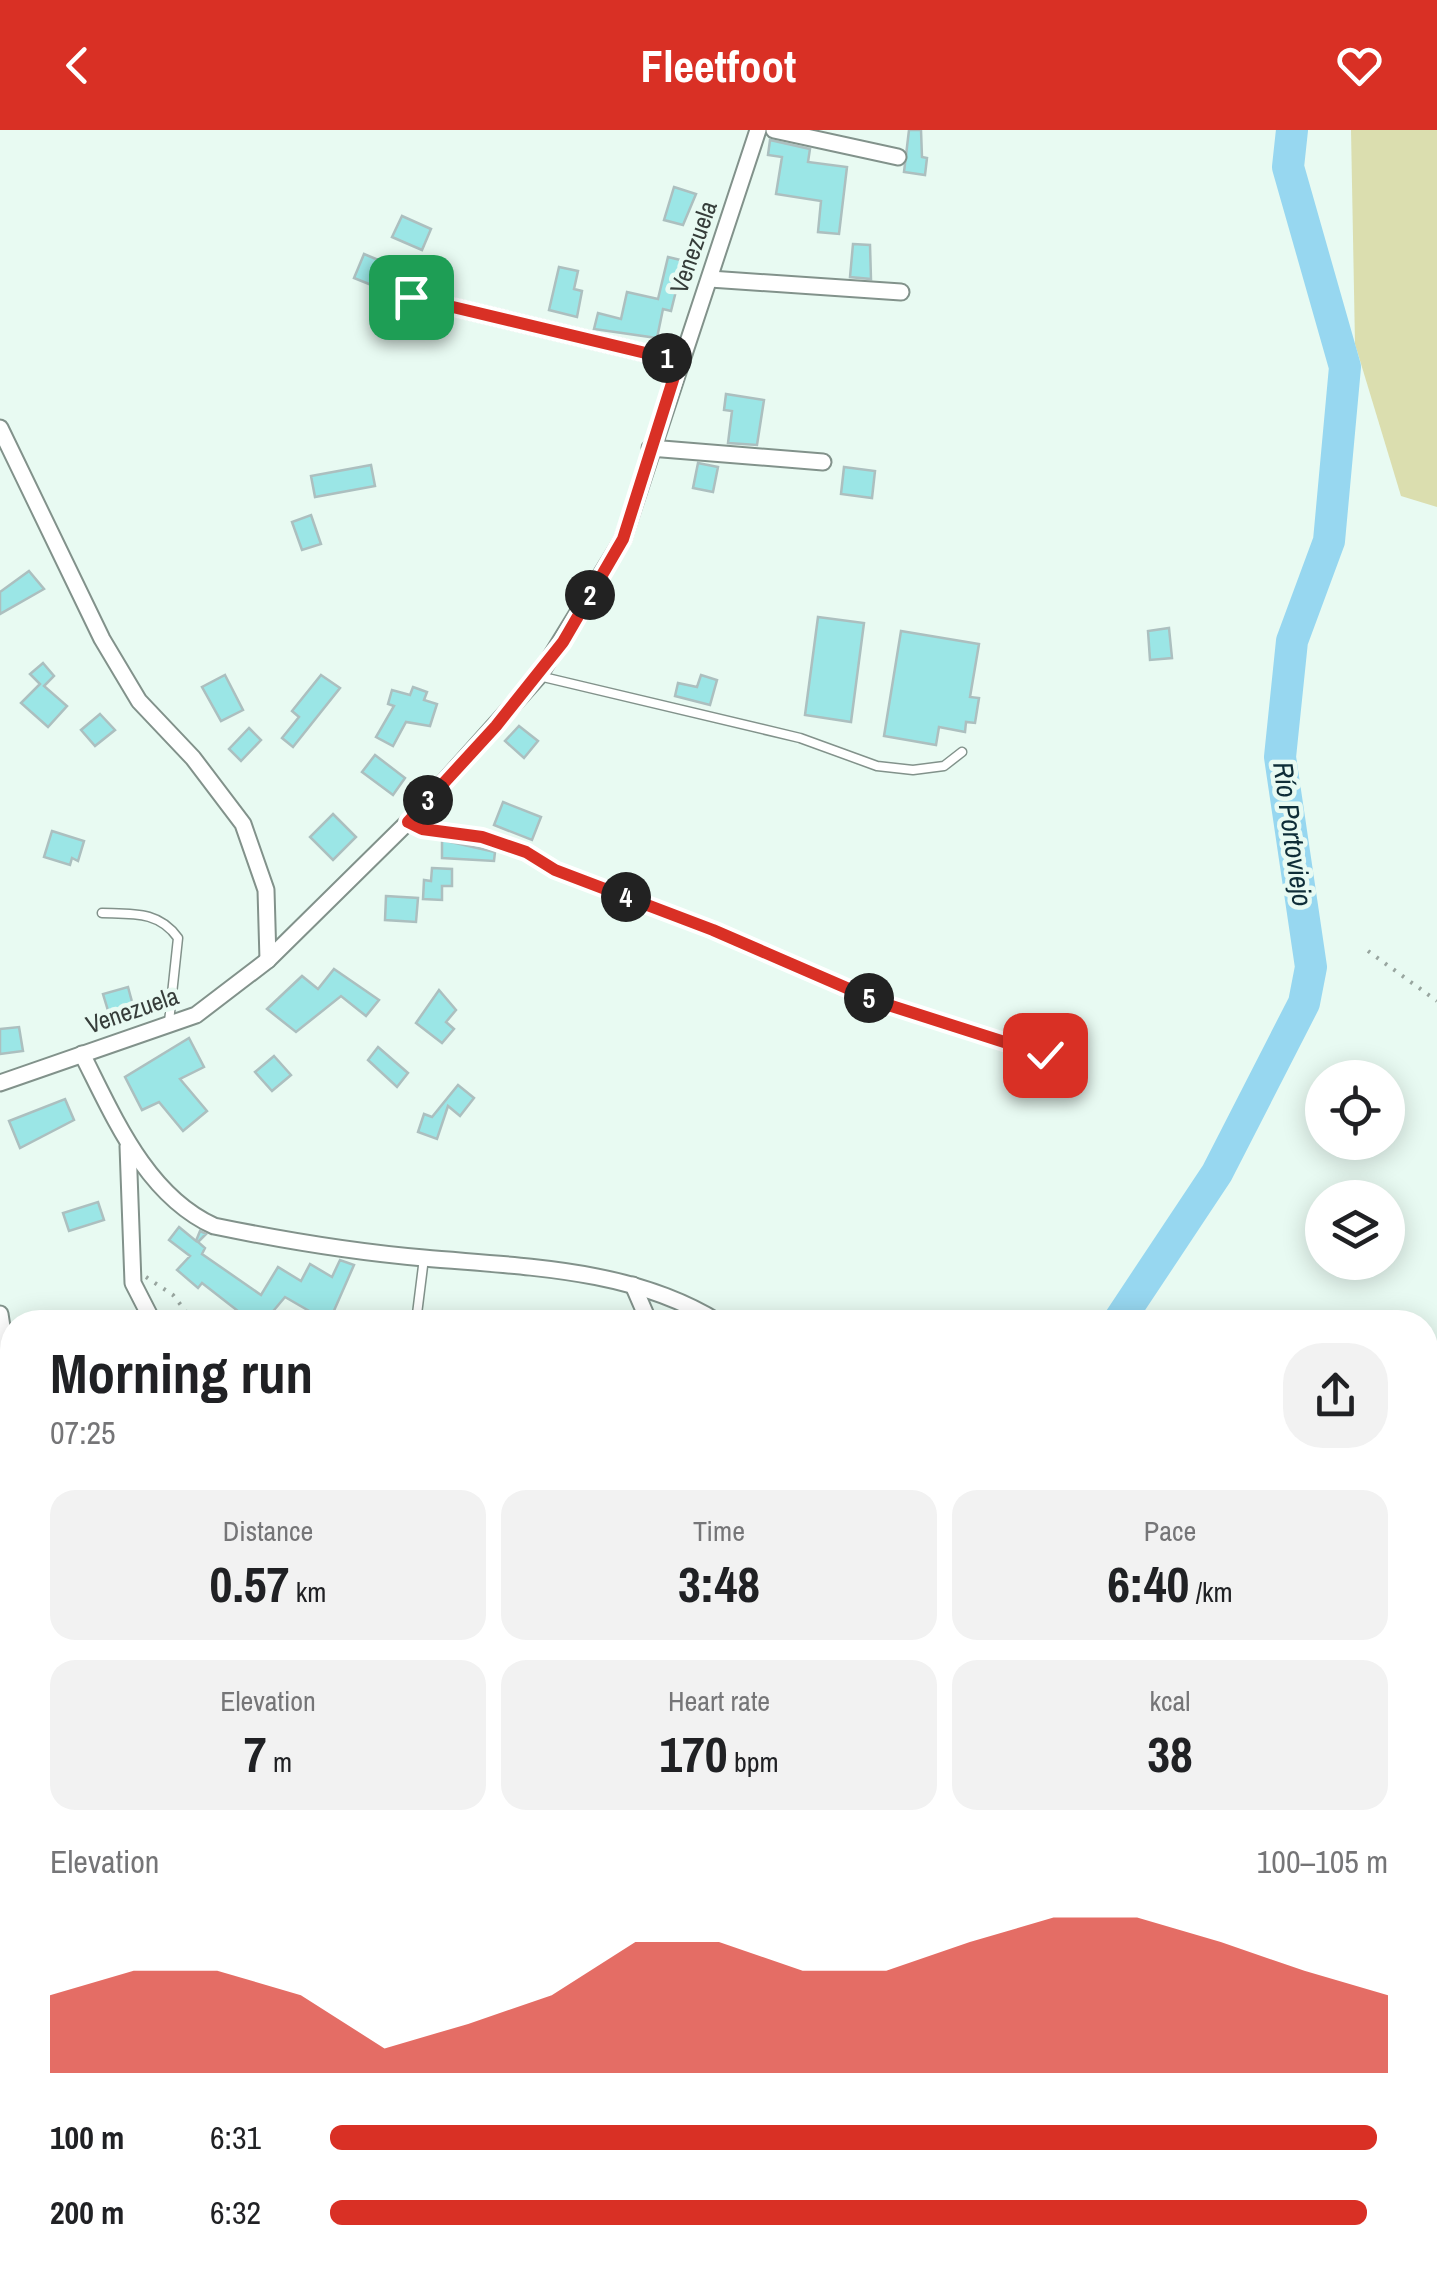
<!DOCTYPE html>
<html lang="en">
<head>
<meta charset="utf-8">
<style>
  body { margin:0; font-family:"Archivo Narrow",sans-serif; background:#f2f2f2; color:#202124; height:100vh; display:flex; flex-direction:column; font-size:38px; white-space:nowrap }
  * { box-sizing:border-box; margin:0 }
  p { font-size:32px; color:#757577 }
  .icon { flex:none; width:55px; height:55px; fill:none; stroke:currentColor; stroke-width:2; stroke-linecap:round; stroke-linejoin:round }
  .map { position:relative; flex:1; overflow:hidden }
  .side { position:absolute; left:0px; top:1180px; width:1438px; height:962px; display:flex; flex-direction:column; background:#fff; border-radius:40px 40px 0 0; box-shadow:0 5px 25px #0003 }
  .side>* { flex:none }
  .tools { position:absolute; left:1305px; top:930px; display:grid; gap:20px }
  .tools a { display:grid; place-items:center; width:100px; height:100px; border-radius:50%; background:#fff; box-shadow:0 5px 25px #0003; font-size:50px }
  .pin { position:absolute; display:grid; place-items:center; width:85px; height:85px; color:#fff; margin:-42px; border-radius:20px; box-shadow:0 5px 15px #0006 }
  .km { position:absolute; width:50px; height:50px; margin:-25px; border-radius:50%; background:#222; color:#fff; font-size:28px; line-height:50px; text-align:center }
  .round { display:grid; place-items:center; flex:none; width:105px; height:105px; border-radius:40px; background:#f2f2f2 }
  .headline { display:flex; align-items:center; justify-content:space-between; height:170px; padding:0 50px }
  h1 { font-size:55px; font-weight:800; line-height:75px }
  .figures { display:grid; grid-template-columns:repeat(3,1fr); gap:15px; height:170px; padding:10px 50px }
  .figures div { display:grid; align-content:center; border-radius:25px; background:#f2f2f2; text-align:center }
  .figures b { font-size:50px; font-weight:800 }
  .figures small { font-size:28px; font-weight:400 }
  .figures p { font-size:28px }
  .chart { height:280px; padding:20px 50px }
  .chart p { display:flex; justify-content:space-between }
  .chart svg { width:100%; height:180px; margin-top:10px; fill:#d93025; opacity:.7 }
  ul { padding:0 50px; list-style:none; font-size:32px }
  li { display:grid; grid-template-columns:160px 120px 1fr; align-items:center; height:75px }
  li i { height:25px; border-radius:12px; background:#d93025 }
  header { display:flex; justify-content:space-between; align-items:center; height:130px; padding:0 50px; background:#d93025; color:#fff; font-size:45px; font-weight:800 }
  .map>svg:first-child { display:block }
  .green { fill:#dbdeaf }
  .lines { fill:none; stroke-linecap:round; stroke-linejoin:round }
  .river { stroke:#97d7f0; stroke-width:32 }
  .building { fill:#9be6e6; stroke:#acbfbf; stroke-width:2.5 }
  .service-casing { stroke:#82928b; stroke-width:11 }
  .minor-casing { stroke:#82928b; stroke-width:19 }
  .path { stroke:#98a59f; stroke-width:4; stroke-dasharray:2.5 8; stroke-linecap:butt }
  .service { stroke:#fff; stroke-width:8 }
  .minor { stroke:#fff; stroke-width:15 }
  .route-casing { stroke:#fff; stroke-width:20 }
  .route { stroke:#d93025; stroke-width:12 }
  .labels { text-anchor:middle; stroke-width:9; stroke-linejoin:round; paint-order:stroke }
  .street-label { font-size:25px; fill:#363d3a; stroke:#e8faf2 }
  .water-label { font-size:28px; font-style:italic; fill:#0e2d38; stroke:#e8faf2 }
</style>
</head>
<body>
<header><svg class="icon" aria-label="back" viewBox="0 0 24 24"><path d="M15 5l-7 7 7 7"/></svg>Fleetfoot<svg class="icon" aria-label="heart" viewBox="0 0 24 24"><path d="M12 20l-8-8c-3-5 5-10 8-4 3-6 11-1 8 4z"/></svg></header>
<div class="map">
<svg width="1437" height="2141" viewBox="0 0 1437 2141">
  <rect width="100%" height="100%" fill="#e8faf2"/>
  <!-- green -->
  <polygon class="green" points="1351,0 1437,0 1437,377 1401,366 1355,214"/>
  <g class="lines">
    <!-- river -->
    <g class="river">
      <polyline points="1118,1192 1217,1043 1304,873 1311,837 1280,627 1292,511 1329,411 1345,237 1288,37 1292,0"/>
      <polyline points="0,1532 12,1532"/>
    </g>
  </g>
  <!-- building -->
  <g class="building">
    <polygon points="909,0 921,0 922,27 927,28 925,45 904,42"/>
    <polygon points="770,10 810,19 808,32 847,37 839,104 818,102 821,71 776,64 782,27 768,25"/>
    <polygon points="674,57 696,64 683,95 664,90"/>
    <polygon points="402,86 431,99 422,120 392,107"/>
    <polygon points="853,114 870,115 871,149 850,147"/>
    <polygon points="364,124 398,138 389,162 354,148"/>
    <polygon points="668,127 693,133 689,152 679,149 671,181 663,179 657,208 594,199 598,183 621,189 627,162 658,169"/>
    <polygon points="559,137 578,141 574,159 582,161 577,187 549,180"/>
    <polygon points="726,264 764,270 757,315 728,313 732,281 724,280"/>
    <polygon points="698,333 718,337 713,362 693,358"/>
    <polygon points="371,335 375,356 315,367 311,346"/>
    <polygon points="844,337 875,341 872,368 841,364"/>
    <polygon points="311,385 321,414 302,420 292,392"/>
    <polygon points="29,441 44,459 0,484 0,462"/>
    <polygon points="818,487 864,493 851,592 805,585"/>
    <polygon points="1169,498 1172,528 1150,530 1148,501"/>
    <polygon points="901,501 979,514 970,567 979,568 975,593 966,592 965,602 939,597 936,615 884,606"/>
    <polygon points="43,533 54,546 44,556 67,576 48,597 21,573 40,554 30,544"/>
    <polygon points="225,545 243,580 221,591 202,557"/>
    <polygon points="321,545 340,558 293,617 282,608 299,587 292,581"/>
    <polygon points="701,545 717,550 710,575 675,566 678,553 697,557"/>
    <polygon points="413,557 427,562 424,570 437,574 430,596 406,592 393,616 376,607 394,576 388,574 392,560 410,565"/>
    <polygon points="100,584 115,600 95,616 81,600"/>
    <polygon points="519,596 538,611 524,628 505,611"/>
    <polygon points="249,598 261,610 241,631 229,619"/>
    <polygon points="375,625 405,648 393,665 362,642"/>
    <polygon points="503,672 541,687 532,710 494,695"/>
    <polygon points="333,684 356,707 333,730 310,707"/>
    <polygon points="52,701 84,711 78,731 72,728 70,735 44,727"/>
    <polygon points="442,710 495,722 494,731 442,728"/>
    <polygon points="432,738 452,739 452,756 442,756 442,770 423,769 424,750 431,751"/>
    <polygon points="386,766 418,768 416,792 385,790"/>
    <polygon points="334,839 379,870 366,886 341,866 296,902 267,879 302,846 318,859"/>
    <polygon points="128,857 137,890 113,897 103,864"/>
    <polygon points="439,860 456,880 446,892 454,899 442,913 416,893"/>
    <polygon points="19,897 23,921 0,924 0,899"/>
    <polygon points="189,908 204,937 180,949 207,981 183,1001 159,972 142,980 125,947"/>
    <polygon points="378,917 408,943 397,957 368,930"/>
    <polygon points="274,926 291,945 272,961 255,942"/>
    <polygon points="458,955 474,968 460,986 448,976 437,1009 418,1002 424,984 432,987"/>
    <polygon points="65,969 74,990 20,1018 9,991"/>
    <polygon points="98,1072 104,1090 69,1101 63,1083"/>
    <polygon points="179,1097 196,1111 200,1101 206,1104 198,1112 205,1118 202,1124 261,1165 278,1137 301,1151 310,1134 332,1147 340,1130 354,1135 329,1192 312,1192 316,1185 285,1167 264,1192 252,1192 202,1153 198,1158 177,1140 190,1126 169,1110"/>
  </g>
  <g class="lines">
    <!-- service casing -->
    <g class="service-casing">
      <g id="service">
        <polyline points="539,546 800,608 877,636 913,640 944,636 962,622"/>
        <polyline points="408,692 526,722 555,740 713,800 879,872 1045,925"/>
        <path d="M102 783C133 784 159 781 178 808L169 892"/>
        <polyline points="416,1192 424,1128"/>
        <polyline points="1369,2141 1369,2130"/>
      </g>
    </g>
    <!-- minor casing -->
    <g class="minor-casing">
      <g id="minor">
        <polyline points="774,0 898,27"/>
        <polyline points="710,149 901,162"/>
        <polyline points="411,167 679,231"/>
        <polyline points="0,298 102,509 139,571 193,628 243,694 266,760 268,830"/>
        <polyline points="650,318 823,332"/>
        <path d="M82 924C114 987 146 1065 214 1096 282 1110 354 1122 424 1128 524 1137 631 1138 718 1192"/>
        <polyline points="0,953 196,885 268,830 408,692 539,546 623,409 758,0"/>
        <polyline points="128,1016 133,1153 153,1192"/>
        <polyline points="633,1155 649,1192"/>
        <polyline points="0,1184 10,1249"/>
        <polyline points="1425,1339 1437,1325"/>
        <polyline points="1425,1718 1437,1699"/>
        <polyline points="1425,1862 1437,1874"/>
        <polyline points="0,2000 12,2025"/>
        <polyline points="66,2130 71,2141"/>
        <polyline points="297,2130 302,2141"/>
        <polyline points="454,2130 460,2141"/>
        <polyline points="582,2130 588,2141"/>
        <polyline points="1113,2130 1185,2141"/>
        <polyline points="728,2141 764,2130"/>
      </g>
    </g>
    <!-- path -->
    <g class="path">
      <polyline points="1368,821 1437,871"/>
      <polyline points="146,1147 173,1165 194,1192"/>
      <polyline points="841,2141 843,2130"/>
    </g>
    <!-- service -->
    <use href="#service" class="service"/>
    <!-- minor -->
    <use href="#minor" class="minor"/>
  </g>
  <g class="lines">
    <!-- route casing -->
    <g class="route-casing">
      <polyline id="route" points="411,167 679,231 623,409 563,512 496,596 408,692 422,699 482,707 526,722 555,740 713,800 879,872 1045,925"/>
    </g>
    <!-- route -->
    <use href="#route" class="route"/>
  </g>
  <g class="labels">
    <!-- street labels -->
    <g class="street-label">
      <text transform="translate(693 117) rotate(-71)" y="9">Venezuela</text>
      <text transform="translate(132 880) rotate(-19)" y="9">Venezuela</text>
    </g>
    <!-- water labels -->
    <g class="water-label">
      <text transform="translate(1293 704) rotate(82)" y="10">Río Portoviejo</text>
    </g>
  </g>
</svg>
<div class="tools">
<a><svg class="icon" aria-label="locate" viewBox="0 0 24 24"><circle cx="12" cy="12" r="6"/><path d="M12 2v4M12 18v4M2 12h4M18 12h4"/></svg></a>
<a><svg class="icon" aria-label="layers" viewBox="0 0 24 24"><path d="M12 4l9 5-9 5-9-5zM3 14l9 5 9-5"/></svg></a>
</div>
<div class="pin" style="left:411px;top:167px;background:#1e9e55"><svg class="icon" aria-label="arrive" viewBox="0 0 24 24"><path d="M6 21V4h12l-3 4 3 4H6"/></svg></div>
<div class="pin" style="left:1045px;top:925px;background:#d93025"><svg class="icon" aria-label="check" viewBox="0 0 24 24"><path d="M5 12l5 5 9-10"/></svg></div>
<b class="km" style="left:667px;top:228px">1</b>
<b class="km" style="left:590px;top:465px">2</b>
<b class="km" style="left:428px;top:670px">3</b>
<b class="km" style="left:626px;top:767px">4</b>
<b class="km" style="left:869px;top:868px">5</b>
<section class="side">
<div class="headline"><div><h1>Morning run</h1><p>07:25</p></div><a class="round"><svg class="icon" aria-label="share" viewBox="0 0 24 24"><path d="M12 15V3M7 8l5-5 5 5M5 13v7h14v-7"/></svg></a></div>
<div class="figures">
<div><p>Distance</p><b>0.57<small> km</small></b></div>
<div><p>Time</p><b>3:48</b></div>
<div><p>Pace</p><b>6:40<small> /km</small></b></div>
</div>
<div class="figures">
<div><p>Elevation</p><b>7<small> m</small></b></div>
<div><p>Heart rate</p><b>170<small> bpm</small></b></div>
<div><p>kcal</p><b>38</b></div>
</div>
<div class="chart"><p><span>Elevation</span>100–105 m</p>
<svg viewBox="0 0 160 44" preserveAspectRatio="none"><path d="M0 44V25L10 19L20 19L30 25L40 38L50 32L60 25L70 12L80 12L90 19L100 19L110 12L120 6L130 6L140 12L150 19L160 25V44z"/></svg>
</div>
<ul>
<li><b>100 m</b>6:31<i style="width:99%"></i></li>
<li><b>200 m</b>6:32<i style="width:98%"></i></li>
</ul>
</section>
</div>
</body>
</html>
